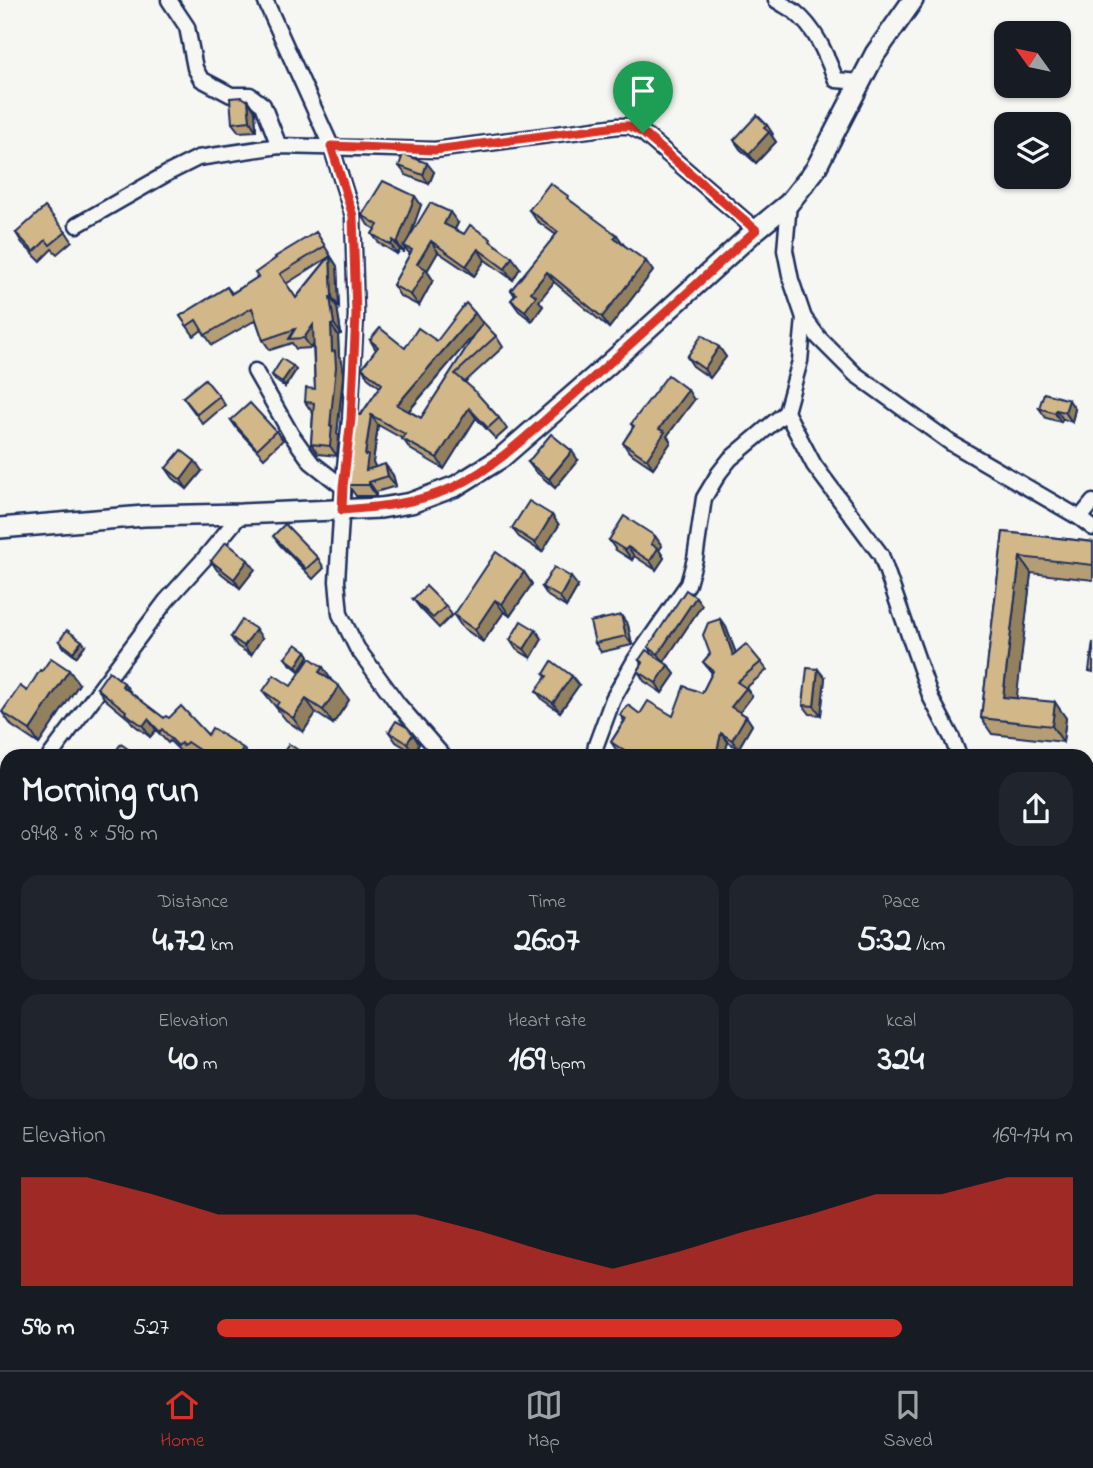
<!DOCTYPE html>
<html lang="en">
<head>
<meta charset="utf-8">
<style>
  body { margin:0; font-family:"Indie Flower",sans-serif; background:#20242c; color:#f1f3f6; height:100vh; display:flex; flex-direction:column; font-size:26px; white-space:nowrap }
  * { box-sizing:border-box; margin:0 }
  p { font-size:23px; color:#9ea1a6 }
  .icon { flex:none; width:38px; height:38px; fill:none; stroke:currentColor; stroke-width:2; stroke-linecap:round; stroke-linejoin:round }
  .map { position:relative; flex:1; overflow:hidden }
  .side { position:absolute; left:0px; top:749px; width:1094px; height:621px; display:flex; flex-direction:column; background:#171b24; border-radius:21px 21px 0 0; box-shadow:0 2px 5px #0004 }
  .side>* { flex:none }
  .needle { width:46px; rotate:303deg }
  .tools { position:absolute; left:994px; top:21px; display:grid; gap:14px }
  .tools a { display:grid; place-items:center; width:77px; height:77px; border-radius:14px; background:#171b24; box-shadow:0 2px 5px #0004; font-size:35px }
  .pin { position:absolute; display:grid; place-items:center; width:60px; height:60px; color:#fff; margin:-72px -30px; border-radius:50% 50% 50% 0; rotate:-45deg; box-shadow:0 0 7px #0007 }
  .pin .icon { rotate:45deg }
  .round { display:grid; place-items:center; flex:none; width:74px; height:74px; border-radius:21px; background:#20242c }
  .summary { display:flex; align-items:center; justify-content:space-between; height:119px; padding:0 21px }
  h1 { font-size:38px; font-weight:800; line-height:52px }
  .stats { display:grid; grid-template-columns:repeat(3,1fr); gap:10px; height:119px; padding:7px 21px }
  .stats div { display:grid; align-content:center; border-radius:18px; background:#20242c; text-align:center }
  .stats b { font-size:35px; font-weight:800 }
  .stats small { font-size:19px; font-weight:400 }
  .stats p { font-size:19px }
  .chart { height:196px; padding:14px 21px }
  .chart p { display:flex; justify-content:space-between }
  .chart svg { width:100%; height:126px; margin-top:7px; fill:#d93025; opacity:.7 }
  ul { padding:0 21px; list-style:none; font-size:23px }
  li { display:grid; grid-template-columns:112px 84px 1fr; align-items:center; height:52px }
  li i { height:18px; border-radius:9px; background:#d93025 }
  .menu { display:flex; justify-content:space-around; align-items:center; height:98px; border-top:2px solid #363941; background:#171b24; font-size:19px; color:#9ea1a6 }
  .menu a { display:grid; justify-items:center; gap:4px }
  .menu .current { color:#d93025 }
  .map>svg:first-child { display:block }
  .lines { fill:none; stroke-linecap:round; stroke-linejoin:round }
  .street-casing { stroke:#1b2f5e; stroke-width:19 }
  .secondary-casing { stroke:#1b2f5e; stroke-width:24 }
  .street { stroke:#f6f6f2; stroke-width:14 }
  .secondary { stroke:#f6f6f2; stroke-width:19 }
  .wall { fill:#b59d75; stroke:#1b2f5e; stroke-width:2; fill-rule:evenodd }
  .shaded-wall { fill:#93805f; stroke:#1b2f5e; stroke-width:2 }
  .building { fill:#d2b788; stroke:#1b2f5e; stroke-width:2 }
  .route-casing { stroke:#fff; stroke-width:14 }
  .route { stroke:#d93025; stroke-width:9 }
</style>
</head>
<body>
<div class="map">
<svg width="1093" height="1370" viewBox="0 0 1093 1370">
  <rect width="100%" height="100%" fill="#f6f6f2"/>
  <filter id="ink" filterUnits="userSpaceOnUse"><feTurbulence type="fractalNoise" baseFrequency=".0143" numOctaves="2"/><feDisplacementMap in="SourceGraphic" scale="14" xChannelSelector="R" yChannelSelector="G"/><feConvolveMatrix kernelMatrix="1 2 1 2 8 2 1 2 1" color-interpolation-filters="sRGB"/></filter>
  <g filter="url(#ink)">
    <g class="lines">
      <!-- street casing -->
      <g class="street-casing">
        <g id="street">
          <polyline points="169,0 187,27 195,68 201,79 231,95 250,95 263,105 279,146"/>
          <polyline points="265,0 331,146 353,216 356,315 350,419 343,487 337,581 340,614 357,648 398,704 443,756"/>
          <path d="M776 0C782 4 789 8 795 12 817 30 826 55 836 80L861 82"/>
          <polyline points="789,203 785,250 791,280 804,318 819,338 855,374 951,443 1080,518 1093,528"/>
          <polyline points="77,225 168,173 198,158 279,146 435,150 618,126 630,126 643,133 756,230"/>
          <polyline points="255,371 291,434 311,462 343,487"/>
          <polyline points="786,412 814,465 881,555 931,698 952,738 959,756"/>
          <polyline points="1080,518 1093,502"/>
          <polyline points="50,756 166,601 204,559 241,514"/>
          <polyline points="594,756 596,745 613,699 635,660 688,584 695,559 704,498 719,473 730,459 786,412 800,361 804,318"/>
          <polyline points="0,824 7,815"/>
          <polyline points="1087,877 1093,907"/>
          <polyline points="0,1024 7,1039"/>
          <polyline points="0,1142 7,1137"/>
          <polyline points="1087,1296 1093,1301"/>
          <polyline points="1087,1351 1093,1348"/>
          <polyline points="199,1370 203,1363"/>
          <polyline points="1057,1370 1066,1363"/>
        </g>
      </g>
      <!-- secondary casing -->
      <g class="secondary-casing">
        <polyline id="secondary" points="0,528 144,516 241,514 381,508 411,503 456,486 501,458 609,364 756,230 789,203 815,170 875,54 913,0"/>
      </g>
      <!-- street -->
      <use href="#street" class="street"/>
      <!-- secondary -->
      <use href="#secondary" class="secondary"/>
    </g>
    <!-- wall -->
    <g class="wall">
      <polygon points="248,101 255,111 256,131 239,132 232,123"/>
      <polygon points="767,125 773,134 772,136 776,142 756,163 740,149 734,140"/>
      <polygon points="399,166 434,172 429,184 406,175"/>
      <polygon points="572,202 624,245 653,271 609,328 554,282 539,301 543,306 532,321 519,311 511,300 515,296 511,290 556,235 537,221 529,210"/>
      <polygon points="421,205 410,235 458,223 455,229 464,234 495,245 520,268 513,280 485,260 474,276 438,252 427,271 433,280 419,306 400,296 393,285 410,254 405,248 404,252 400,250 397,254 379,243 372,234 375,229 368,225 362,215"/>
      <polygon points="66,232 72,241 57,254 52,249 40,261 22,243 16,233"/>
      <path d="M316 232 337 266 339 307H337L341 334 338 335 339 356 342 361 343 376 337 434 339 436 337 456 318 454 311 444 313 412H312L305 402 315 389 313 345 311 348 296 349 292 343 270 350 263 340 256 320 212 345 202 330 194 336 180 316 227 287 232 293 258 277ZM329 257 296 298 286 284Z"/>
      <path d="M482 323 496 336 503 347 465 382 499 418 507 429 496 439 476 418 444 469 410 449 403 439 378 425 373 462 375 467 393 475 396 486 376 492V496H356L348 485 352 453 348 447 352 427 380 387 369 379 362 368 376 350 370 340 405 348 437 341ZM479 328 421 418 409 411 414 405Z"/>
      <polygon points="719,347 726,357 710,378 693,366 687,357"/>
      <polygon points="293,366 296,370 285,387 275,380 272,375"/>
      <polygon points="219,396 225,405 203,424 183,397"/>
      <polygon points="694,400 667,436 671,442 653,468 629,452 623,443 633,427 631,424"/>
      <polygon points="1039,408 1075,409 1072,422 1063,419 1061,422 1046,418"/>
      <polygon points="231,420 276,431 283,440 264,458 238,430"/>
      <polygon points="578,460 555,488 535,471 528,462"/>
      <polygon points="166,468 202,471 187,489 173,478"/>
      <polygon points="552,515 559,525 542,552 519,537 512,528"/>
      <polygon points="1003,532 1093,542 1093,580 1031,573 1016,698 1066,718 1063,742 992,734 981,718"/>
      <polygon points="273,536 318,558 324,568 313,579 280,545"/>
      <polygon points="655,536 662,546 659,550 664,558 656,570 634,556 632,560 616,550 609,540"/>
      <polygon points="211,561 255,569 240,588 217,570"/>
      <polygon points="524,572 532,584 510,616 504,612 483,642 462,627 454,615"/>
      <polygon points="578,586 566,607 548,596 542,587"/>
      <polygon points="413,599 446,606 452,615 439,628 420,608"/>
      <polygon points="702,605 664,662 653,655 648,647"/>
      <polygon points="720,619 726,627 736,653 761,662 767,670 746,688 752,696 740,712 746,716 752,725 738,749 728,742 724,756 625,756 617,751 611,742 624,721 620,715 640,714 673,716 702,693 712,673 703,662 710,654"/>
      <polygon points="628,625 632,645 601,652 595,643"/>
      <polygon points="231,637 262,638 251,655 237,646"/>
      <polygon points="542,639 531,658 516,649 510,640"/>
      <polygon points="59,641 85,645 76,657 62,646"/>
      <polygon points="306,651 309,656 299,671 289,663 285,658"/>
      <polygon points="639,660 668,665 675,674 662,693 644,681 638,671 642,665"/>
      <polygon points="544,674 579,685 560,712 543,700 536,691 546,677"/>
      <polygon points="825,678 821,715 810,714 803,705"/>
      <polygon points="332,681 349,700 333,724 316,713 303,732 286,720 263,691"/>
      <polygon points="124,683 131,693 164,718 169,718 243,748 249,756 199,756 195,753 192,756 189,755 185,756 170,741 168,743 156,730 150,737 133,724 129,719 105,699 97,688"/>
      <polygon points="79,684 39,744 12,726 2,712 27,691"/>
      <polygon points="389,732 419,744 414,753 396,742"/>
      <polygon points="7,1296 7,1347 6,1346 0,1352 0,1303"/>
      <polygon points="21,1363 41,1363 32,1370 27,1370"/>
      <polygon points="942,1363 961,1363 954,1370 948,1370"/>
    </g>
    <!-- shaded-wall -->
    <g class="shaded-wall">
      <polygon points="248,101 255,111 256,131 250,121"/>
      <polygon points="769,132 776,142 756,163 749,154"/>
      <polygon points="427,163 434,172 429,184 423,175"/>
      <polygon points="415,196 421,205 406,247 404,246 405,248 404,252 397,243"/>
      <polygon points="450,212 458,223 452,235 444,224"/>
      <polygon points="617,235 624,245 614,238"/>
      <polygon points="393,240 400,250 397,254 391,245"/>
      <polygon points="431,241 438,252 427,271 433,280 419,306 411,295 417,264"/>
      <polygon points="478,249 485,260 474,276 466,266"/>
      <polygon points="330,256 337,266 339,307 332,297"/>
      <polygon points="512,257 520,268 513,280 505,269"/>
      <polygon points="646,261 653,271 609,328 602,317"/>
      <polygon points="547,272 554,282 539,301 543,306 532,321 525,311 531,292"/>
      <polygon points="330,297 337,307 341,334 334,324"/>
      <polygon points="475,313 483,324 405,415 397,405"/>
      <polygon points="313,325 320,335 311,348 304,338"/>
      <polygon points="331,325 338,335 339,356 342,361 343,376 337,434 339,436 337,456 330,446 332,352"/>
      <polygon points="719,347 726,357 710,378 704,369"/>
      <polygon points="293,366 296,370 285,387 282,382"/>
      <polygon points="688,390 694,400 667,436 671,442 653,468 647,459 659,429"/>
      <polygon points="1069,400 1075,409 1072,422 1065,412"/>
      <polygon points="469,408 476,418 444,469 437,458"/>
      <polygon points="1056,410 1063,419 1061,422 1055,413"/>
      <polygon points="371,415 378,425 373,462 375,466 374,481 366,470 365,455"/>
      <polygon points="572,451 578,460 555,488 549,479"/>
      <polygon points="195,461 202,471 187,489 181,480"/>
      <polygon points="385,464 393,475 396,486 388,476"/>
      <polygon points="369,482 376,492 376,496 369,485"/>
      <polygon points="552,515 559,525 542,552 535,543"/>
      <polygon points="655,536 662,546 659,550 664,558 656,570 650,561 651,544"/>
      <polygon points="628,547 634,556 632,560 625,550"/>
      <polygon points="1020,557 1031,573 1015,713 1003,697"/>
      <polygon points="248,560 255,569 240,588 234,579"/>
      <polygon points="524,572 532,584 510,616 502,604"/>
      <polygon points="571,577 578,586 566,607 560,597"/>
      <polygon points="696,597 702,605 664,662 658,654"/>
      <polygon points="495,600 504,612 483,642 475,630"/>
      <polygon points="621,615 628,625 632,645 626,636"/>
      <polygon points="720,619 726,627 740,664 733,655"/>
      <polygon points="256,629 262,638 251,655 244,646"/>
      <polygon points="536,630 542,639 531,658 524,649"/>
      <polygon points="82,641 85,645 76,657 73,652"/>
      <polygon points="306,651 309,656 299,671 296,666"/>
      <polygon points="668,665 675,674 662,693 656,683"/>
      <polygon points="323,667 332,681 319,672"/>
      <polygon points="818,669 825,678 821,715 814,706"/>
      <polygon points="69,670 79,684 39,744 30,730"/>
      <polygon points="572,676 579,685 560,712 553,703"/>
      <polygon points="124,683 132,694 122,686"/>
      <polygon points="339,686 349,700 333,724 323,710"/>
      <polygon points="746,688 752,696 737,716 731,707"/>
      <polygon points="306,699 316,713 303,732 293,718"/>
      <polygon points="1055,702 1066,718 1063,742 1052,726"/>
      <polygon points="746,716 752,725 738,749 732,740"/>
      <polygon points="148,719 156,730 150,737 143,726"/>
      <polygon points="721,733 728,742 724,756 716,756"/>
      <polygon points="413,734 419,744 414,753 407,743"/>
      <polygon points="115,1363 125,1363 126,1365 123,1370 111,1370"/>
      <polygon points="896,1363 909,1363 905,1370 892,1370"/>
      <polygon points="499,1364 503,1370 495,1370"/>
    </g>
    <!-- building -->
    <g class="building">
      <polygon points="242,97 248,101 250,121 232,123 230,98"/>
      <polygon points="757,115 767,125 764,128 769,132 749,154 734,140"/>
      <polygon points="403,154 427,163 423,175 399,166"/>
      <polygon points="383,181 415,196 397,243 393,240 391,245 372,234 378,225 362,215"/>
      <polygon points="550,183 568,196 567,198 617,235 614,238 646,261 602,317 547,272 531,292 536,296 525,311 511,300 516,294 511,290 558,232 529,210"/>
      <polygon points="430,203 450,212 444,224 464,234 470,225 491,239 490,241 512,257 505,269 478,249 466,266 431,241 417,264 426,269 411,295 393,285 412,250 404,246"/>
      <polygon points="45,207 66,232 50,245 46,240 34,252 16,233"/>
      <polygon points="316,232 325,246 280,274 296,298 330,256 332,297 330,297 334,324 331,325 332,352 335,351 336,367 330,426 332,426 330,446 311,444 314,403 305,402 306,388 315,389 313,325 304,338 289,339 295,329 263,340 252,308 205,335 196,320 187,326 180,316 227,287 231,294 258,277 255,273 276,258 275,257"/>
      <polygon points="466,303 475,313 397,405 421,418 483,322 496,336 455,374 473,389 499,418 488,428 469,408 437,458 402,439 405,434 371,415 365,455 368,455 366,470 385,464 388,476 369,482 369,485 348,485 353,448 348,447 350,427 352,427 354,415 361,415 382,384 362,368 378,347 370,340 380,328 405,348 418,328 437,341"/>
      <polygon points="702,335 719,347 704,369 687,357"/>
      <polygon points="282,359 293,366 282,382 272,375"/>
      <polygon points="668,375 688,390 659,429 665,432 647,459 623,443 634,426 631,424"/>
      <polygon points="205,379 219,396 197,414 183,397"/>
      <polygon points="1044,393 1069,400 1065,412 1056,410 1055,413 1039,408"/>
      <polygon points="250,403 276,431 257,449 231,420"/>
      <polygon points="551,434 572,451 549,479 528,462"/>
      <polygon points="181,450 195,461 181,480 166,468"/>
      <polygon points="529,501 552,515 535,543 512,528"/>
      <polygon points="624,516 655,536 651,544 658,548 650,561 628,547 625,550 609,540"/>
      <polygon points="285,524 318,558 306,569 273,536"/>
      <polygon points="1003,532 1093,542 1093,565 1020,557 1003,697 1055,702 1052,726 981,718"/>
      <polygon points="226,542 248,560 234,579 211,561"/>
      <polygon points="496,552 524,572 502,604 495,600 475,630 454,615"/>
      <polygon points="554,567 571,577 560,597 542,587"/>
      <polygon points="426,586 446,606 433,618 413,599"/>
      <polygon points="686,590 696,597 658,654 648,647"/>
      <polygon points="621,615 626,636 595,643 590,622"/>
      <polygon points="720,619 733,655 746,644 761,662 737,682 746,688 731,707 746,716 732,740 721,733 716,756 632,756 611,742 626,719 620,715 628,705 640,714 648,701 673,716 684,686 702,693 713,671 703,662 710,654 703,635 708,623"/>
      <polygon points="242,620 256,629 244,646 231,637"/>
      <polygon points="521,621 536,630 524,649 510,640"/>
      <polygon points="67,630 82,641 73,652 59,641"/>
      <polygon points="1093,642 1093,672 1089,671"/>
      <polygon points="296,644 306,651 296,666 285,658"/>
      <polygon points="646,650 668,665 656,683 638,671 643,663 639,660"/>
      <polygon points="51,658 69,670 30,730 2,712 20,686 27,691 40,670 42,671"/>
      <polygon points="310,658 323,667 319,672 339,686 323,710 306,699 293,718 276,706 279,702 263,691 274,675 291,686"/>
      <polygon points="552,661 572,676 553,703 536,691 547,676 544,674"/>
      <polygon points="807,668 818,669 814,706 803,705"/>
      <polygon points="109,671 124,683 122,686 164,718 166,716 169,718 181,706 208,735 212,728 243,748 241,751 249,756 208,756 187,742 183,746 181,743 178,746 162,729 160,732 148,719 143,726 125,713 126,711 97,688"/>
      <polygon points="396,721 407,727 413,734 407,743 389,732"/>
      <polygon points="121,744 138,756 140,753 144,756 112,756"/>
      <polygon points="289,744 307,756 281,756"/>
      <polygon points="7,978 7,995 3,979"/>
      <polygon points="1093,1270 1093,1279 1089,1276"/>
      <polygon points="7,1296 7,1344 0,1336 0,1303"/>
      <polygon points="88,1363 115,1363 111,1370 87,1370 85,1369"/>
      <polygon points="474,1363 497,1363 499,1364 495,1370 469,1370"/>
      <polygon points="871,1363 896,1363 892,1370 886,1370 884,1368 882,1370 877,1370 870,1365"/>
    </g>
  </g>
  <g class="lines" filter="url(#ink)">
    <!-- route casing -->
    <g class="route-casing">
      <path id="route" d="M618 126H630L643 133 756 230C694 286 633 343 570 398 534 429 499 465 456 486 420 503 382 507 342 510L343 487 351 419 356 315 353 216 331 146 435 150Z"/>
    </g>
    <!-- route -->
    <use href="#route" class="route"/>
  </g>
</svg>
<div class="tools">
<a><svg class="needle" viewBox="-14 -14 28 28"><path d="M0-13l5 13h-10z" fill="#e53935"/><path d="M0 13l5-13h-10z" fill="#9ea1a6"/></svg></a>
<a><svg class="icon" aria-label="layers" viewBox="0 0 24 24"><path d="M12 4l9 5-9 5-9-5zM3 14l9 5 9-5"/></svg></a>
</div>
<div class="pin" style="left:643px;top:133px;background:#1e9e55"><svg class="icon" aria-label="arrive" viewBox="0 0 24 24"><path d="M6 21V4h12l-3 4 3 4H6"/></svg></div>
<section class="side">
<div class="summary"><div><h1>Morning run</h1><p>09:48 · 8 × 590 m</p></div><a class="round"><svg class="icon" aria-label="share" viewBox="0 0 24 24"><path d="M12 15V3M7 8l5-5 5 5M5 13v7h14v-7"/></svg></a></div>
<div class="stats">
<div><p>Distance</p><b>4.72<small> km</small></b></div>
<div><p>Time</p><b>26:07</b></div>
<div><p>Pace</p><b>5:32<small> /km</small></b></div>
</div>
<div class="stats">
<div><p>Elevation</p><b>40<small> m</small></b></div>
<div><p>Heart rate</p><b>169<small> bpm</small></b></div>
<div><p>kcal</p><b>324</b></div>
</div>
<div class="chart"><p><span>Elevation</span>169–174 m</p>
<svg viewBox="0 0 160 44" preserveAspectRatio="none"><path d="M0 44V6L10 6L20 12L30 19L40 19L50 19L60 19L70 25L80 32L90 38L100 32L110 25L120 19L130 12L140 12L150 6L160 6V44z"/></svg>
</div>
<ul>
<li><b>590 m</b>5:27<i style="width:80%"></i></li>
</ul>
</section>
</div>
<nav class="menu">
<a class="current"><svg class="icon" aria-label="home" viewBox="0 0 24 24"><path d="M3 11l9-7 9 7M6 9v11h12V9"/></svg>Home</a>
<a><svg class="icon" aria-label="map" viewBox="0 0 24 24"><path d="M3 6l6-2 6 2 6-2v14l-6 2-6-2-6 2zM9 4v14M15 6v14"/></svg>Map</a>
<a><svg class="icon" aria-label="saved" viewBox="0 0 24 24"><path d="M7 4h10v16l-5-4-5 4z"/></svg>Saved</a>
</nav>
</body>
</html>
